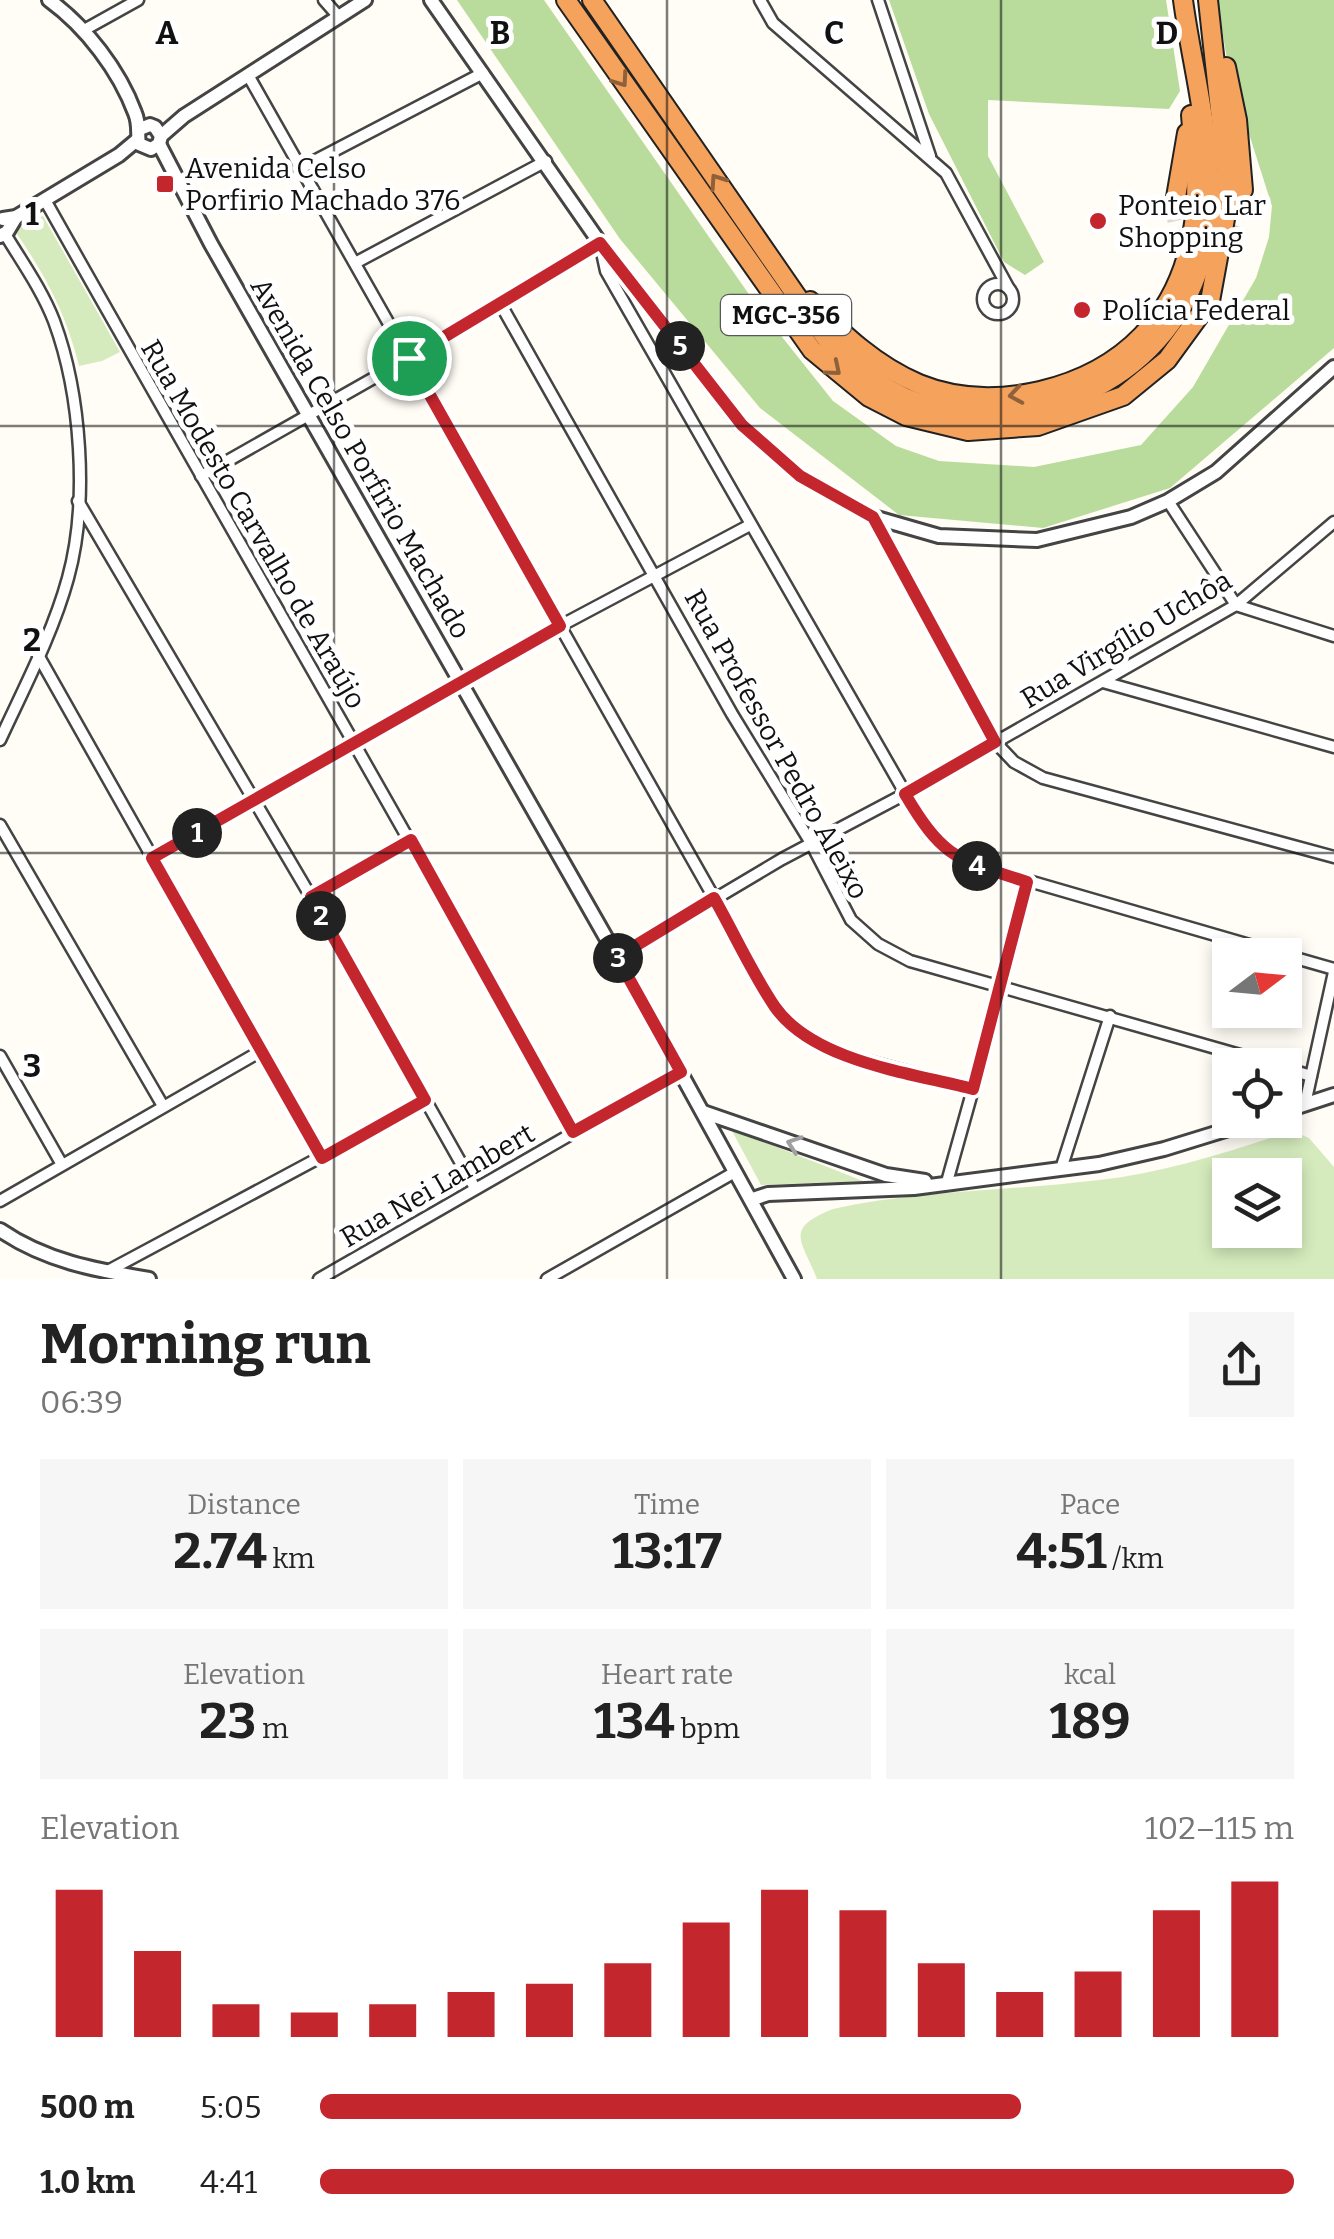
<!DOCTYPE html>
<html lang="en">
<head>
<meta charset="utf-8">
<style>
  body { margin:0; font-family:Bitter,serif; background:#f6f6f6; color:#222; height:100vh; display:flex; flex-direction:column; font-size:38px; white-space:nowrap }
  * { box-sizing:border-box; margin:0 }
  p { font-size:32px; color:#767676 }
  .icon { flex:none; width:55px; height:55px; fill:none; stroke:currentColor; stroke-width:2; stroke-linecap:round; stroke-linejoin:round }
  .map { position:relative; height:1279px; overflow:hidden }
  .panel { display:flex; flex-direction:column; background:#fff; flex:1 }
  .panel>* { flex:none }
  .needle { width:65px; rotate:74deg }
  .controls { position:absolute; left:1212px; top:938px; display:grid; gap:20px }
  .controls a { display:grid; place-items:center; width:90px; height:90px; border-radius:0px; background:#fff; box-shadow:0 5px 15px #0003; font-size:50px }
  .pin { position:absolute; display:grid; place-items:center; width:85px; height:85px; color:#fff; margin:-42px; border:5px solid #fff; border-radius:50%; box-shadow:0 2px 10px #0007 }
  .km { position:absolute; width:50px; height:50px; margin:-25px; border-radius:50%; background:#222; color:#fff; font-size:28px; line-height:50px; text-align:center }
  .round { display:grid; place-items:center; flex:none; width:105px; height:105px; border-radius:0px; background:#f6f6f6 }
  .headline { display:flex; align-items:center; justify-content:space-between; height:170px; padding:0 40px }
  h1 { font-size:55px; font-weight:700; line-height:75px }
  .figures { display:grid; grid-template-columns:repeat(3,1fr); gap:15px; height:170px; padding:10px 40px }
  .figures div { display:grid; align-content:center; border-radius:0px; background:#f6f6f6; text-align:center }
  .figures b { font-size:50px; font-weight:700 }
  .figures small { font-size:28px; font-weight:400 }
  .figures p { font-size:28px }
  .chart { height:280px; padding:20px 40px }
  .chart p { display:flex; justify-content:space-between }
  .chart svg { width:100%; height:180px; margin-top:10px; stroke:#c4262e; stroke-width:6 }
  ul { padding:0 40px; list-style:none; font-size:32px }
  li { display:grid; grid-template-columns:160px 120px 1fr; align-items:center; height:75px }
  li i { height:25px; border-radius:12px; background:#c4262e }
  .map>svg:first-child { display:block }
  .green { fill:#d5ebbd; fill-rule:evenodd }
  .forest { fill:#b9dc9c }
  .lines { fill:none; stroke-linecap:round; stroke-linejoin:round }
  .motorway-tunnel { stroke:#dbdad3; stroke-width:18; stroke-dasharray:18 9; stroke-linecap:butt }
  .minor-casing { stroke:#444; stroke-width:15 }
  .tertiary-casing { stroke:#444; stroke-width:18 }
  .motorway-casing { stroke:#222; stroke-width:22 }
  .minor { stroke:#fff; stroke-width:10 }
  .tertiary { stroke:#fff; stroke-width:12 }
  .motorway { stroke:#f5a25d; stroke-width:18 }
  .oneway { stroke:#8e613b }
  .oneway2 { stroke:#a0a0a0 }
  .route-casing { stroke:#fff; stroke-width:20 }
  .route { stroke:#c4262e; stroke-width:12 }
  .grid { fill:none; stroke:#111; stroke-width:2.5; stroke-opacity:0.55 }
  .poi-dot { fill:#c4262e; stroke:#fff; stroke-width:4 }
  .labels { text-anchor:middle; stroke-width:10; stroke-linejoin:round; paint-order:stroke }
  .shield { fill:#fff; stroke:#585858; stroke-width:2.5 }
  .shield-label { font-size:25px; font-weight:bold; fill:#111 }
  .poi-label { font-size:28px; fill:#111; stroke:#fff; text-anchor:start }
  .street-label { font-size:28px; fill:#111; stroke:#fff }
  .grid-label { font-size:32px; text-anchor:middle; font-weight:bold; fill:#111; stroke:#fff; stroke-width:10; stroke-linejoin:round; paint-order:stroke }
</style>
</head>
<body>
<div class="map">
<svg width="1334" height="1279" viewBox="0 0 1334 1279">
  <rect width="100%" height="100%" fill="#fffdf5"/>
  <!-- green -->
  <g class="green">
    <path d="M43 216 120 352 102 361 79 366C67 316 46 276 17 234L18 228Z"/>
    <polygon points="731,1129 863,1181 761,1185"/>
    <path d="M1292 1131 1309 1138 1334 1167V1279H817C802 1240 783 1229 833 1209 920 1190 1011 1191 1099 1180 1165 1173 1230 1151 1292 1131ZM1230 1175H1285V1230H1230Z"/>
  </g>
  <!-- forest -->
  <g class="forest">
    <polygon points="457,0 544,0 755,303 833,401 896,446 939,461 1034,467 1141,445 1193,387 1256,278 1269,237 1272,206 1229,71 1217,0 1334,0 1334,348 1170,488 1043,528 899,515 760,408 620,239"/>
    <polygon points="889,0 1166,0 1180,91 1169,109 988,100 988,156 1044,262 1025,275 1004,262 929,114"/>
  </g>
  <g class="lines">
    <!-- motorway-tunnel -->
    <path class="motorway-tunnel" d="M1175 203C1174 243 1195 244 1228 242 1244 227 1243 211 1243 190"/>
    <!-- minor casing -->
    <g class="minor-casing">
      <g id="minor">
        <polyline points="324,0 339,17"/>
        <polyline points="760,0 773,23 946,173 1009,289"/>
        <polyline points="878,0 930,156"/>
        <polyline points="84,30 138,0"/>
        <polyline points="248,75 777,1009 800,1031 830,1051 973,1089"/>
        <polyline points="299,169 483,73"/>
        <path d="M45 200C220 511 400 820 573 1132"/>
        <polyline points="355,263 546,161"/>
        <circle cx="998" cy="299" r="15"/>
        <polyline points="500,303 732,714 811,843 851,920 878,944 910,961 1275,1065"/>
        <polyline points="201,476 409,358 600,243 606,271 928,833 946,851 967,863 1284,955"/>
        <polyline points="78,501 311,897 475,1188"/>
        <polyline points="1168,501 1236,605 1334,636"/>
        <polyline points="873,517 995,742 1014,762 1043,778 1334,857"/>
        <polyline points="38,655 322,1158"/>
        <polyline points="1103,682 1334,747"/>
        <path d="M0 740C24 688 53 633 68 578 89 502 81 394 54 321 42 290 22 262 5 234"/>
        <polyline points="0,825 163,1106"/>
        <polyline points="153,858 560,626 750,525"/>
        <polyline points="311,897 411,840"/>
        <polyline points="1285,955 1334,969"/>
        <polyline points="617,957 782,859 905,794 1236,605 1334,522"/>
        <polyline points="0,1056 61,1163"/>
        <polyline points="1285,1068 1311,1076"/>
        <polyline points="1305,1104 1334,972"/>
        <polyline points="1061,1169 1110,1016"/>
        <polyline points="947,1182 1001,989 1027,882"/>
        <polyline points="0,1201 261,1051"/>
        <polyline points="106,1272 425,1101"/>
        <polyline points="319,1279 681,1071"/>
        <polyline points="547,1279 735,1172"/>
      </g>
    </g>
    <!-- tertiary casing -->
    <g class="tertiary-casing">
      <g id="tertiary">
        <path d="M49 0C86 27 119 70 135 113 140 125 137 133 139 144L151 149 159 144 161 136 155 127 150 125 140 129"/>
        <polyline points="431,0 600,243 741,425 800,476 873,517 939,536 1037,540 1131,517 1168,501 1216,472 1334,367"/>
        <polyline points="161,136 184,116 365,0"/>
        <polyline points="159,144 211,244 617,957 794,1279"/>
        <polyline points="3,219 16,217 119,155 137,140"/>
        <polyline points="0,236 7,232 16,217"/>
        <polyline points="1285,1111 1334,1095"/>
        <polyline points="703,1112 886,1175 925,1181"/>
        <polyline points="753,1199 768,1194 914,1188 1099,1164 1164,1149 1258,1120"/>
        <path d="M0 1230C45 1261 95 1270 149 1279"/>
      </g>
    </g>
    <!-- motorway casing -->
    <g class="motorway-casing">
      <g id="motorway">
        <polyline points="566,0 812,350 869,397 906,416 968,431 1038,426 1123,396 1167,360 1210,301 1227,208 1226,165 1208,0"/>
        <path d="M592 0 827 340C853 363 881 389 914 401 1033 444 1178 376 1204 248 1221 165 1194 82 1183 0"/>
        <polyline points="1226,67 1237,120 1243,190"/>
        <polyline points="1175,203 1187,133"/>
        <path d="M810 301C842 334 876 366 919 384 958 400 1000 400 1040 391 1124 371 1178 316 1193 230 1200 192 1194 153 1191 115"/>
      </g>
    </g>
    <!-- minor -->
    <use href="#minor" class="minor"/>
    <!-- tertiary -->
    <use href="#tertiary" class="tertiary"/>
    <!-- motorway -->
    <use href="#motorway" class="motorway"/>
  </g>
  <!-- one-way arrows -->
  <defs><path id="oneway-chevron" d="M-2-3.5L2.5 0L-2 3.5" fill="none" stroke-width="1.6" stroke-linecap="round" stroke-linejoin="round" transform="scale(2.5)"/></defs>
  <g class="oneway">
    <use href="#oneway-chevron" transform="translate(621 80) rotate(55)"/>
    <use href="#oneway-chevron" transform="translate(717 181) rotate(-124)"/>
    <use href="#oneway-chevron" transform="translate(834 369) rotate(40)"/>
    <use href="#oneway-chevron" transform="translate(1016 395) rotate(171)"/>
  </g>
  <use class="oneway2" href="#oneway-chevron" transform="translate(794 1144) rotate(-161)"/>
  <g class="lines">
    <!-- route casing -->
    <g class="route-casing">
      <path id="route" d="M600 243 742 425 800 476 873 517 995 742 905 794C944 860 957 859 1027 882L973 1089C912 1073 814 1062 775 1007 752 973 734 933 714 898L617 957 681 1072 573 1132 411 840 311 897 425 1100 322 1158 152 858 560 626 409 358Z"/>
    </g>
    <!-- route -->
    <use href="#route" class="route"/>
  </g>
  <!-- grid -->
  <path class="grid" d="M334 0V1279M667 0V1279M1001 0V1279M0 426H1334M0 853H1334"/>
  <!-- markers -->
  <g class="poi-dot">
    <rect x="155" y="174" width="20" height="20" rx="5"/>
    <circle cx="1098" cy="221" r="10"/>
    <circle cx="1082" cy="310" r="10"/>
  </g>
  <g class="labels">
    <!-- shield labels -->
    <rect class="shield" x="721" y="295" width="130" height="40" rx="8"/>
    <g class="shield-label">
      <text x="786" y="324">MGC-356</text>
    </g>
    <!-- poi labels -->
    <g class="poi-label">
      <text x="185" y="178">Avenida Celso<tspan x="185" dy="32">Porfirio Machado 376</tspan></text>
      <text x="1118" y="215">Ponteio Lar<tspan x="1118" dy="32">Shopping</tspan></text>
      <text x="1102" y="320">Polícia Federal</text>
    </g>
    <!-- street labels -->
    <g class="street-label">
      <text transform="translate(361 458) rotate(60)" y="10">Avenida Celso Porfirio Machado</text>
      <text transform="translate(254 524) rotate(60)" y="10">Rua Modesto Carvalho de Araújo</text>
      <text transform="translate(1126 639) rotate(-31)" y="10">Rua Virgílio Uchôa</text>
      <text transform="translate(777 744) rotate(61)" y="10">Rua Professor Pedro Aleixo</text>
      <text transform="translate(437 1185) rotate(-30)" y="10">Rua Nei Lambert</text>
    </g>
  </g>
  <g class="grid-label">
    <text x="167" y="44">A</text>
    <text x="500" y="44">B</text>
    <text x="834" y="44">C</text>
    <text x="1167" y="44">D</text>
    <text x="32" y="225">1</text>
    <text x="32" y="651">2</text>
    <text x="32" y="1077">3</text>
  </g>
</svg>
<div class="controls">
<a><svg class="needle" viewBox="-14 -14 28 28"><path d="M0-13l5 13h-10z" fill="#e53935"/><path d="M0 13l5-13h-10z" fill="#767676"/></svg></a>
<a><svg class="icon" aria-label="locate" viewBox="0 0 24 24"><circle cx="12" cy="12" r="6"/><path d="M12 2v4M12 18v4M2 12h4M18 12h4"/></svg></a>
<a><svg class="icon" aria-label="layers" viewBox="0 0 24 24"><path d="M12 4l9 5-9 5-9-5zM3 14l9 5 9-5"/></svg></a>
</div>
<div class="pin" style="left:409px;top:358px;background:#1e9e55"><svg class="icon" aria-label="arrive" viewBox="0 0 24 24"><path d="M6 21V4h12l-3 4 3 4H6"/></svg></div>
<b class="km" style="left:197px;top:833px">1</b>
<b class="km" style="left:321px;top:916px">2</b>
<b class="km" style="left:618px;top:958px">3</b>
<b class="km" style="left:977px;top:866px">4</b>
<b class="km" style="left:680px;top:346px">5</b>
</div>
<section class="panel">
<div class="headline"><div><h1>Morning run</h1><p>06:39</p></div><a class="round"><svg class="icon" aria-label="share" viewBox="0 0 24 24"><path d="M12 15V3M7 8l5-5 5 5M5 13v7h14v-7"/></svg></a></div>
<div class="figures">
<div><p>Distance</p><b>2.74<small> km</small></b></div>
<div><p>Time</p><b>13:17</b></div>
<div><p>Pace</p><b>4:51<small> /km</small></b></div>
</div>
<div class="figures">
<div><p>Elevation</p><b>23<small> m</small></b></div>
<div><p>Heart rate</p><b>134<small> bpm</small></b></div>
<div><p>kcal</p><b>189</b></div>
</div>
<div class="chart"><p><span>Elevation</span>102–115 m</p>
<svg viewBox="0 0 160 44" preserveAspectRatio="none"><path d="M5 44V8M15 44V23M25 44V36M35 44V38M45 44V36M55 44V33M65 44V31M75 44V26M85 44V16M95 44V8M105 44V13M115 44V26M125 44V33M135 44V28M145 44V13M155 44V6"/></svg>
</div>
<ul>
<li><b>500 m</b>5:05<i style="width:72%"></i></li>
<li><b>1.0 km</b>4:41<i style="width:100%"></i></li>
</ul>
</section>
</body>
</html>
